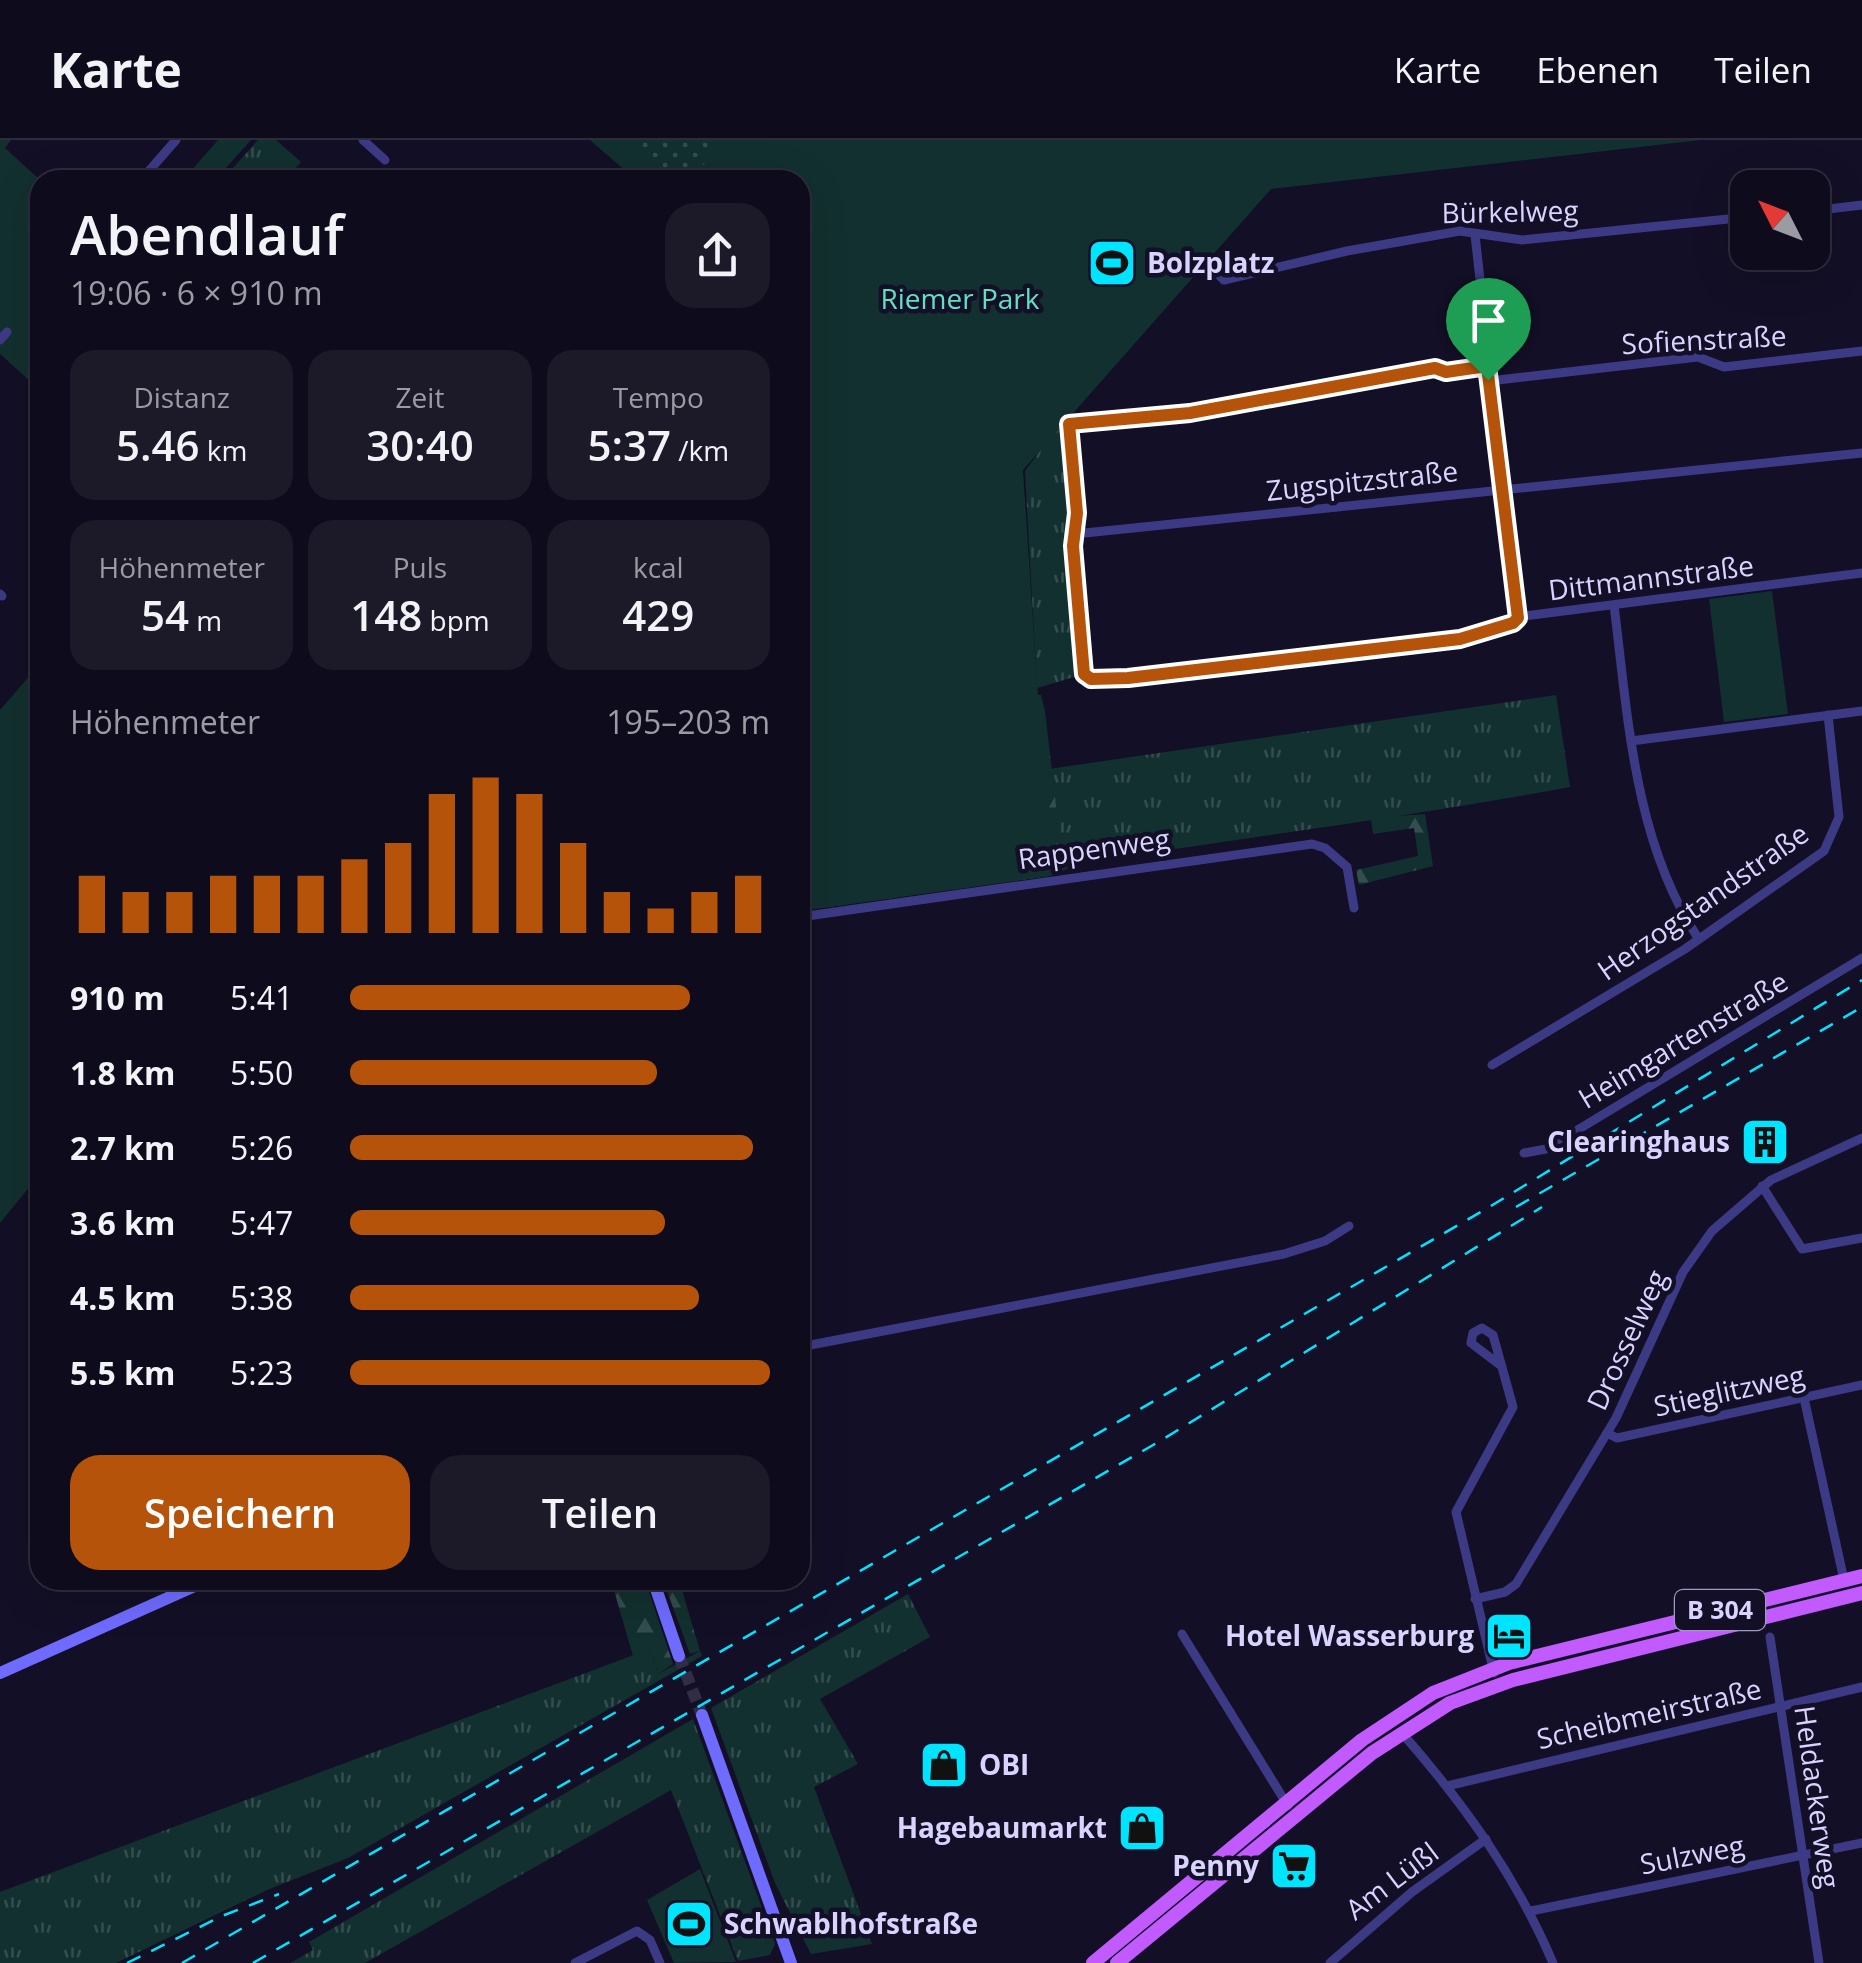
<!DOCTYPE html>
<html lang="de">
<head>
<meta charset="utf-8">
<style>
  body { margin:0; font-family:"Open Sans",sans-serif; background:#1c1929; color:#f1f3f6; height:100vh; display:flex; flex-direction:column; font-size:38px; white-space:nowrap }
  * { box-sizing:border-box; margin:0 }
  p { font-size:32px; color:#9b9ba3 }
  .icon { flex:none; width:55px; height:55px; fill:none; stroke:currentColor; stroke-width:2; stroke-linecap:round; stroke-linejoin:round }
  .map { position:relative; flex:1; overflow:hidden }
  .sheet { position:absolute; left:30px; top:30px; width:780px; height:1420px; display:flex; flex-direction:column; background:#0e0b1c; border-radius:30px; box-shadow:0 10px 40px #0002,0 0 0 2px #2e2b3b }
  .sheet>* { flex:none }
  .needle { width:65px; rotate:312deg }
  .tools { position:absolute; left:1730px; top:30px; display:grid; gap:20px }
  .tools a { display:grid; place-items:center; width:100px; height:100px; border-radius:20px; background:#0e0b1c; box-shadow:0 10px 40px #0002,0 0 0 2px #2e2b3b; font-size:50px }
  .pin { position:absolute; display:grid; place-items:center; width:85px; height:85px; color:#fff; margin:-102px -42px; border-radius:50% 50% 50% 0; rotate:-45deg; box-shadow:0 0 10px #0007 }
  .pin .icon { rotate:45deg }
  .round { display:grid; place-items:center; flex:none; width:105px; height:105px; border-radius:30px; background:#1c1929 }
  .headline { display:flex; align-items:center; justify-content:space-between; height:170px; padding:0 40px }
  h1 { font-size:55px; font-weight:600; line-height:75px }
  .figures { display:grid; grid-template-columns:repeat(3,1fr); gap:15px; height:170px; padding:10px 40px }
  .figures div { display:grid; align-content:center; border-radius:25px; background:#1c1929; text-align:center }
  .figures b { font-size:42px; font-weight:600 }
  .figures small { font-size:28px; font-weight:400 }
  .figures p { font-size:28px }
  .chart { height:280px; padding:20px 40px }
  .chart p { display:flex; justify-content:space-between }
  .chart svg { width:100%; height:180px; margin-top:10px; stroke:#b45309; stroke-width:6 }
  .action { display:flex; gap:20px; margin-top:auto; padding:20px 40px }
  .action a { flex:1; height:115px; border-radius:30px; background:#b45309; color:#fff; font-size:40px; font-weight:600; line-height:115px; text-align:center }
  .action a+a { background:#1c1929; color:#f1f3f6 }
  ul { padding:0 40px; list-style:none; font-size:32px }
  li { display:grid; grid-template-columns:160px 120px 1fr; align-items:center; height:75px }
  li i { height:25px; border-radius:12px; background:#b45309 }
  header { display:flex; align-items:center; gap:60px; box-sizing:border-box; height:140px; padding:0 50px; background:#0e0b1c; border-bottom:2px solid #2e2b3b }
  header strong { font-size:48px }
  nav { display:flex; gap:55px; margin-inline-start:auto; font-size:35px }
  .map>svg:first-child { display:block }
  .grass { fill:url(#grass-tufts) }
  .forest { fill:url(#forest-firs) }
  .park { fill:#12302f }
  .garden { fill:url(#garden-dots) }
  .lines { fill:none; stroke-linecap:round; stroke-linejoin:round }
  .secondary-tunnel { stroke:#312d47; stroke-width:12; stroke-dasharray:12 6; stroke-linecap:butt }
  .street { stroke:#3d3a85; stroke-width:9 }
  .secondary { stroke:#6f6bff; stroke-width:12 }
  .primary { stroke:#c25bff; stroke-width:14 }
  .rail { stroke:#00e5ff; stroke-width:2.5; stroke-dasharray:15 12; stroke-linecap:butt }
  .route-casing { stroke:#fff; stroke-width:20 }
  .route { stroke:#b45309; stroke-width:12 }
  .labels { text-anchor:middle; stroke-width:9; stroke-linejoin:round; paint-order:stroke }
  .shield { fill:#130f26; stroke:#9e99be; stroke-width:2.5 }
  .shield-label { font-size:25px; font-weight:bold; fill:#d9d4ff }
  .street-label { font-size:28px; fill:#d9d4ff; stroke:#130f26 }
  .poi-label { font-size:28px; font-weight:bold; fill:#d9d4ff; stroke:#130f26; text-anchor:end }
  .park-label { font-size:28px; fill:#5fe0c0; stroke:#130f26 }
</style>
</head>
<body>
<header>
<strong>Karte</strong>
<nav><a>Karte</a><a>Ebenen</a><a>Teilen</a></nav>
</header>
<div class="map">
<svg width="1862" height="1823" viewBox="0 0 1862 1823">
  <defs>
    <pattern id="grass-tufts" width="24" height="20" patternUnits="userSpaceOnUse" patternTransform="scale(2.5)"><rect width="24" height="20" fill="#12302f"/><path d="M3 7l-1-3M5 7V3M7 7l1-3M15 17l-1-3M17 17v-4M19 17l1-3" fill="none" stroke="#344d4e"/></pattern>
    <pattern id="forest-firs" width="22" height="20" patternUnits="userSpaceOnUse" patternTransform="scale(2.5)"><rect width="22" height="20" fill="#12302f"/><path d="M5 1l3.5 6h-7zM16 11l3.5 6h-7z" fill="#344d4e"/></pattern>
    <pattern id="garden-dots" width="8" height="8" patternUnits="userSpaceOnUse" patternTransform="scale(2.5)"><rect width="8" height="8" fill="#12302f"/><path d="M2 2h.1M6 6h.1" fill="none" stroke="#344d4e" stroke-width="1.8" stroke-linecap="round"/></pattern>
  </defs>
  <rect width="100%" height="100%" fill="#130f26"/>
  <!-- grass -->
  <g class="grass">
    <polygon points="258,0 276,0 301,22 285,40 222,40"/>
    <polygon points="1060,284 1081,535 1037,548 1025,331"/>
    <path d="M1556 555 1570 647C1408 677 1244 698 1081 723L1050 736 1042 630Z"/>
    <polygon points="908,1454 930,1497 820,1559 858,1624 814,1647 872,1804 811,1814 775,1743 711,1568"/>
    <polygon points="650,1509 658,1534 700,1511 702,1516 348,1718 267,1750 116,1823 0,1823 0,1752"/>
    <polygon points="693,1579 775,1804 770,1815 738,1821 671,1650 365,1823 290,1823 313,1810 309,1802"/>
  </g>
  <!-- forest -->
  <g class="forest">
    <polygon points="1031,555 1041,555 1045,571 1062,718 1054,726 1044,725 1050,736 800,771 800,761"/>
    <polygon points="1425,674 1433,726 1359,745 1356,730 1418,716 1414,688 1373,694 1371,678"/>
    <polygon points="611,1440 645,1440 673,1524 658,1534 650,1509 633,1516"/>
    <polygon points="663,1440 679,1440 700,1511 690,1514"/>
  </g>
  <!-- park -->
  <g class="park">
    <polygon points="0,0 11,0 5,8 40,40 40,250 0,214"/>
    <polygon points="218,0 251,0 215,40 183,40"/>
    <polygon points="590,0 1701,0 1271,49 1023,330 1050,736 800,771 800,40 636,40"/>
    <polygon points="1772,451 1788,574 1724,582 1709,459"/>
    <polygon points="40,524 40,1034 0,1083 0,570"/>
    <polygon points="700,1729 736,1822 674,1823 647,1760"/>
  </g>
  <!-- garden -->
  <polygon class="garden" points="625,0 725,0 690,40 671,40"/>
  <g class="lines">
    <!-- secondary-tunnel -->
    <polyline class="secondary-tunnel" points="679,1516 702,1575"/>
    <!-- street -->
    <g class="street">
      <polyline points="363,0 385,20"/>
      <polyline points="141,40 176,0"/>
      <polyline points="1812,71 1862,65"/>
      <polyline points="1475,95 1518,478"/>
      <polyline points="1220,136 1224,140 1347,111 1460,91 1522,100 1748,77"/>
      <polyline points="0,200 7,192"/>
      <polyline points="1487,226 1446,231 1435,228 1190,273 1069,284 1084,534 1091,539 1128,538 1460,499 1524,476 1862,433"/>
      <polyline points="1489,241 1698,217 1724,227 1862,211"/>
      <polyline points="1075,394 1862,313"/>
      <polyline points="0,454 2,456"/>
      <path d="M1614 465C1628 577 1634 701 1698 798"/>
      <polyline points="1631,601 1862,571"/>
      <polyline points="800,777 1312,704 1325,708 1347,727 1354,768"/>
      <polyline points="1492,925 1685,809 1824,711 1839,677 1828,575"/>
      <polyline points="1524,1013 1546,1009 1862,818"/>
      <polyline points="1762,1046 1802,1109 1862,1098"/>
      <polyline points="800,1207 1284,1114 1325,1101 1349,1086"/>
      <polyline points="1804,1258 1844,1440"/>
      <polyline points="1607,1293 1617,1298 1862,1245"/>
      <polyline points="1475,1459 1505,1452 1516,1444 1616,1278 1683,1132 1712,1091 1771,1040 1862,998"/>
      <polyline points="1182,1494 1288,1666"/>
      <polyline points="1770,1497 1819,1823"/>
      <polyline points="1494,1533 1456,1372 1513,1267 1493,1195 1482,1188 1473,1193 1471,1203 1500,1225"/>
      <path d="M1402 1593C1464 1664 1516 1736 1553 1823"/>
      <polyline points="1447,1646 1862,1547"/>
      <polyline points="1531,1771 1862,1703"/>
      <polyline points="575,1823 637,1791 650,1800 660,1823"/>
      <polyline points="1330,1823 1412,1752 1486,1699"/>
    </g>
    <!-- secondary -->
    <g class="secondary">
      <polyline points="653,1440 679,1516"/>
      <polyline points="0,1533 208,1440"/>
      <polyline points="702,1575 791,1823"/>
    </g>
    <!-- primary -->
    <g class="primary">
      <polyline points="1093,1823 1362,1600 1433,1553 1509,1523 1862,1436"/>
      <polyline points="1117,1823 1372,1613 1450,1563 1513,1540 1862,1453"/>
    </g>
    <!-- rail -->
    <g class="rail">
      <polyline points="1516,1067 1862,867"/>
      <polyline points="127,1823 222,1776 279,1754"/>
      <polyline points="182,1823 1486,1069 1862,840"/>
      <polyline points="253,1823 1160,1301 1542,1067"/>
    </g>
  </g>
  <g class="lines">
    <!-- route casing -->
    <g class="route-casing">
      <polygon id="route" points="1487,226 1518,478 1513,483 1460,499 1128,538 1091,539 1084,534 1073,406 1077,373 1069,284 1190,273 1435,228 1446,232"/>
    </g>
    <!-- route -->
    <use href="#route" class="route"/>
  </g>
  <!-- icons -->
  <defs>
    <g id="stadium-square" transform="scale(2.5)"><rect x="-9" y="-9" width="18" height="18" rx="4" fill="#00e5ff" stroke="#130f26"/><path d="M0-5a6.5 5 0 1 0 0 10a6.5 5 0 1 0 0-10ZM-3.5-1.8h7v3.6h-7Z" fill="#111"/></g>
    <g id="building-square" transform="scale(2.5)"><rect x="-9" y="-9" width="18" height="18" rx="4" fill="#00e5ff" stroke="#130f26"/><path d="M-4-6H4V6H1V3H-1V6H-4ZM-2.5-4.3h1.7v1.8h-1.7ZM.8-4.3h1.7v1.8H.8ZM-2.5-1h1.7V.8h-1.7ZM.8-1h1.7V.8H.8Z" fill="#111"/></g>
    <g id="hotel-square" transform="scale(2.5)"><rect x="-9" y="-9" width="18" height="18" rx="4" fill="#00e5ff" stroke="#130f26"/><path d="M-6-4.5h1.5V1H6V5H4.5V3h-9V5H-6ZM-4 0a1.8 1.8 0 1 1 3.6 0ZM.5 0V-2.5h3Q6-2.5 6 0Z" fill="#111"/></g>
    <g id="shop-square" transform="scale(2.5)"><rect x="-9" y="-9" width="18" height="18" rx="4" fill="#00e5ff" stroke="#130f26"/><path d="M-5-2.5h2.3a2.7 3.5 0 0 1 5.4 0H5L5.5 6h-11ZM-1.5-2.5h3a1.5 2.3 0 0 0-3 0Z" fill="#111"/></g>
    <g id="supermarket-square" transform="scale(2.5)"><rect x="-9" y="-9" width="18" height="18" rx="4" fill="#00e5ff" stroke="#130f26"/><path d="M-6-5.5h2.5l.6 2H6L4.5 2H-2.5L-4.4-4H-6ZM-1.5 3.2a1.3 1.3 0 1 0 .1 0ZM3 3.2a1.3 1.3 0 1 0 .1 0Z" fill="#111"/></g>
  </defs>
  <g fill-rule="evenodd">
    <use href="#stadium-square" x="1112" y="123"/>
    <use href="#building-square" x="1765" y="1002"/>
    <use href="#hotel-square" x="1509" y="1496"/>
    <use href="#shop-square" x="944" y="1625"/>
    <use href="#shop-square" x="1142" y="1688"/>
    <use href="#supermarket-square" x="1294" y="1726"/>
    <use href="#stadium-square" x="689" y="1784"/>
  </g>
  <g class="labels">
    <!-- shield labels -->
    <rect class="shield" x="1675" y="1450" width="90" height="40" rx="8"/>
    <g class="shield-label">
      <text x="1720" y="1479">B 304</text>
    </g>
    <!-- street labels -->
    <g class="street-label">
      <text transform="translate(1510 72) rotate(-1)" y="10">Bürkelweg</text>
      <text transform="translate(1704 200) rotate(-3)" y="10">Sofienstraße</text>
      <text transform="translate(1362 341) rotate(-6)" y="10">Zugspitzstraße</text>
      <text transform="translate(1651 438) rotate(-7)" y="10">Dittmannstraße</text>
      <text transform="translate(1094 709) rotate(-8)" y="10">Rappenweg</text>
      <text transform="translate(1703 762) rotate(-35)" y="10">Herzogstandstraße</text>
      <text transform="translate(1683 900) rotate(-31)" y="10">Heimgartenstraße</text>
      <text transform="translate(1627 1200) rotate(-65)" y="10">Drosselweg</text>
      <text transform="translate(1729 1251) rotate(-12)" y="10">Stieglitzweg</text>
      <text transform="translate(1649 1574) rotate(-13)" y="10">Scheibmeirstraße</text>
      <text transform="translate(1817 1657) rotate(82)" y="10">Heldackerweg</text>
      <text transform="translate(1692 1715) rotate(-11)" y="10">Sulzweg</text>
      <text transform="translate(1392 1741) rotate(-37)" y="10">Am Lüßl</text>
    </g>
    <!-- poi labels -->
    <g class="poi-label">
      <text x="1147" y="133" text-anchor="start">Bolzplatz</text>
      <text x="1730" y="1012">Clearinghaus</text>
      <text x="1474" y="1506">Hotel Wasserburg</text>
      <text x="979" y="1635" text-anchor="start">OBI</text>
      <text x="1107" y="1698">Hagebaumarkt</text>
      <text x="1259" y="1736">Penny</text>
      <text x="724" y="1794" text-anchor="start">Schwablhofstraße</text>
    </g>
    <!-- park labels -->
    <g class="park-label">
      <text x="960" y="169">Riemer Park</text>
    </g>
  </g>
</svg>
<div class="tools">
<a><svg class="needle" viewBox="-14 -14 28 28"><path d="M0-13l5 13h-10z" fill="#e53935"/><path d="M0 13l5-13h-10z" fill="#9b9ba3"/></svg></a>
</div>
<div class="pin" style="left:1488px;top:240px;background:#1e9e55"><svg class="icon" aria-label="arrive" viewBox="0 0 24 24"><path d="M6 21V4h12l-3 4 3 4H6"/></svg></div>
<section class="sheet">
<div class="headline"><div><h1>Abendlauf</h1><p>19:06 · 6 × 910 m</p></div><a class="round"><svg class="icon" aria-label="share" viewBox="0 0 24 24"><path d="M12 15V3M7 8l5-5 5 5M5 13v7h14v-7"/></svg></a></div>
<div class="figures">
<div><p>Distanz</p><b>5.46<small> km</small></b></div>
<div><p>Zeit</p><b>30:40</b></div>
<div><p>Tempo</p><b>5:37<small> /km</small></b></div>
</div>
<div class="figures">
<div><p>Höhenmeter</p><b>54<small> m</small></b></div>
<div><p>Puls</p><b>148<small> bpm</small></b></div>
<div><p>kcal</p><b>429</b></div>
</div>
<div class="chart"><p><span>Höhenmeter</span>195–203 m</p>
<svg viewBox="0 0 160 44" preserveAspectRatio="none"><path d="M5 44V30M15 44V34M25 44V34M35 44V30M45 44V30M55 44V30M65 44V26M75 44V22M85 44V10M95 44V6M105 44V10M115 44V22M125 44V34M135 44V38M145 44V34M155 44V30"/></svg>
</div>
<ul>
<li><b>910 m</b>5:41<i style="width:81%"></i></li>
<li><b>1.8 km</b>5:50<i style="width:73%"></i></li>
<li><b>2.7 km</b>5:26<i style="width:96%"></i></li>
<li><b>3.6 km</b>5:47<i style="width:75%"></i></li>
<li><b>4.5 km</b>5:38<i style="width:83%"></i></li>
<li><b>5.5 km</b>5:23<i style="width:100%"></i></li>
</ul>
<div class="action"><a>Speichern</a><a>Teilen</a></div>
</section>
</div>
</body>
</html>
